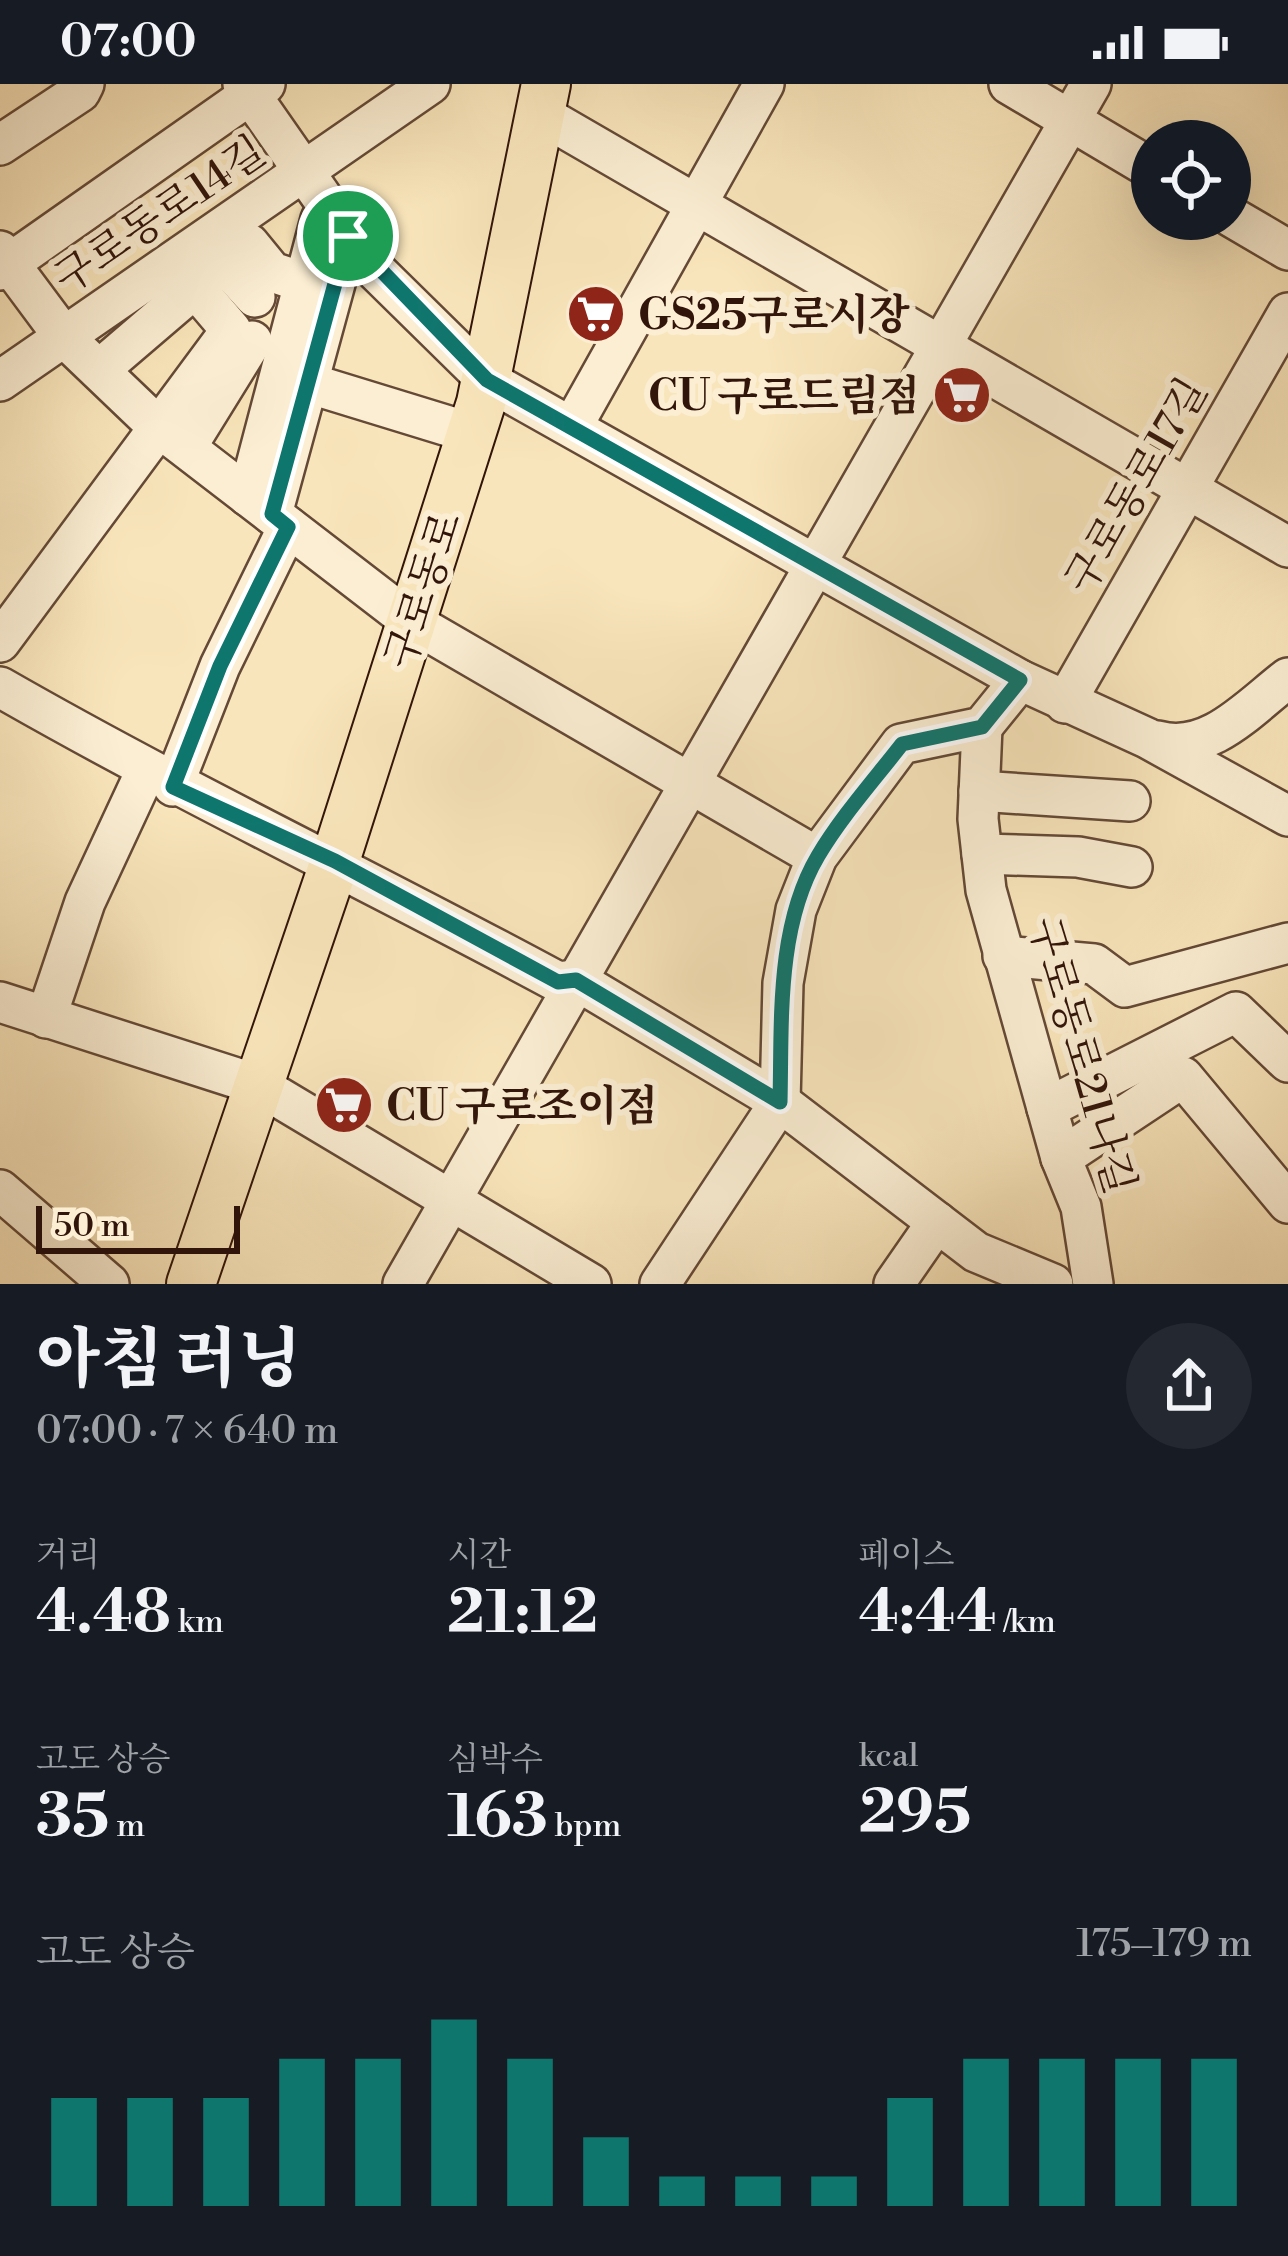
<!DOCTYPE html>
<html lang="ko">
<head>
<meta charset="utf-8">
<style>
  body { margin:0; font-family:"Libre Bodoni","Noto Serif KR",serif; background:#242831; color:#f1f3f6; height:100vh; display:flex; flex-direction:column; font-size:45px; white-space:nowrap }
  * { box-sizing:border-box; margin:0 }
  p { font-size:39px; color:#9ea1a6 }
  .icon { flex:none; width:66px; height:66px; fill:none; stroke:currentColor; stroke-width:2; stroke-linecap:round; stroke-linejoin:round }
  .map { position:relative; height:1200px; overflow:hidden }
  .details { display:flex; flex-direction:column; background:#171b24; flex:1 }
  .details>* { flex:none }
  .controls { position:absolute; left:1131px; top:36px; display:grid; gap:24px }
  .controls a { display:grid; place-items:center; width:120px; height:120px; border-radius:50%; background:#171b24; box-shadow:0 12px 48px #0002; font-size:60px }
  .scale { position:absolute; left:36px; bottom:30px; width:204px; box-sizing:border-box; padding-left:12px; border:6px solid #32150a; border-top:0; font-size:33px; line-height:42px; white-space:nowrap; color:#32150a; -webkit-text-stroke:9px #fbeed3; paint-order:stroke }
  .pin { position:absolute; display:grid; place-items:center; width:102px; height:102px; color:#fff; margin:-51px; border:6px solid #fff; border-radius:50%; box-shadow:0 3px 12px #0007 }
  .round { display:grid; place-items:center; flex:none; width:126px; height:126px; border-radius:63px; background:#242831 }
  .summary { display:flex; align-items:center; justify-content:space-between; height:204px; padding:0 36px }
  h1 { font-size:66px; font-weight:800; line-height:90px }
  .stats { display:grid; grid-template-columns:repeat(3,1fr); gap:18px; height:204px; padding:12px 36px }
  .stats div { display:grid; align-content:center }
  .stats b { font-size:60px; font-weight:800 }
  .stats small { font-size:33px; font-weight:400 }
  .stats p { font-size:33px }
  .chart { height:336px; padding:24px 36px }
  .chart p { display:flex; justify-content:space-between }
  .chart svg { width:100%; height:216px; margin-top:12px; stroke:#0f766e; stroke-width:6 }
  .status { display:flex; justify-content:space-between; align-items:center; height:84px; padding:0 60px; background:#171b24; direction:ltr }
  .status svg { height:33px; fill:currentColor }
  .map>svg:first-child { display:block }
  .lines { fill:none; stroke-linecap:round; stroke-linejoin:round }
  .minor-casing { stroke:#644936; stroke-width:44 }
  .major-casing { stroke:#32150a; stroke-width:52 }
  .minor { stroke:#fbeed3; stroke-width:39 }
  .major { stroke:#f9e5bb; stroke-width:48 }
  .route-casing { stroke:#fff; stroke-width:24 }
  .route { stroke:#0f766e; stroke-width:15 }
  .labels { text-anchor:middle; stroke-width:12; stroke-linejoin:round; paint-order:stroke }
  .street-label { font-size:42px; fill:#32150a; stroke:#fbeed3 }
  .poi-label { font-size:42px; font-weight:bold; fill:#32150a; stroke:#fbeed3; text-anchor:start }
</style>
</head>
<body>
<div class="status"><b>07:00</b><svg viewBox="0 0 49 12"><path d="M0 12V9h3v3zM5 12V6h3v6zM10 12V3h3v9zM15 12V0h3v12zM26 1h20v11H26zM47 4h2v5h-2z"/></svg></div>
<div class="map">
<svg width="1288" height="1200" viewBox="0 0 1288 1200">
  <rect width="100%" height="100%" fill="#f9e5bb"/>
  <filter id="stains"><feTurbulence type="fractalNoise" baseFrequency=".00167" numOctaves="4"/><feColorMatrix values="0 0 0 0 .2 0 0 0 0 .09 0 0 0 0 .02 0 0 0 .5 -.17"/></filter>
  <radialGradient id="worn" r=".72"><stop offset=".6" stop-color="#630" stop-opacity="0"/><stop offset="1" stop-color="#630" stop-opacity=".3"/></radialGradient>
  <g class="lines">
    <!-- minor casing -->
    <g class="minor-casing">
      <g id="minor">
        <polyline points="243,0 367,178 487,296 1020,596 1147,654 1288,732"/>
        <polyline points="1009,0 1152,85"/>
        <polyline points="540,30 1288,463"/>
        <polyline points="0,61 80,8 84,0"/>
        <polyline points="1230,132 1288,166"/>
        <polyline points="249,160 272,188 305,199"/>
        <polyline points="0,167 64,253 156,341 412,538 817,773"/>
        <polyline points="0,186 265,0"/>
        <polyline points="99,286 224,179 255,213"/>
        <polyline points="0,297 430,0"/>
        <polyline points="308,299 471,349"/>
        <polyline points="572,343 764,0"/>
        <polyline points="187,362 252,257"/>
        <polyline points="248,412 321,135 341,160"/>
        <polyline points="272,430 348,152"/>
        <polyline points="0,558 231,246 174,179"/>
        <path d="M0 603C183 708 373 798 558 898L576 896 780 1018 976 1168 1053 1200"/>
        <polyline points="1065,619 1288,229"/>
        <polyline points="982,643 978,735 986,806 1061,1074 1081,1123 1093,1200"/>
        <path d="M1158 657C1209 671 1250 623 1288 594"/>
        <polyline points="173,702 220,582 288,443"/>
        <polyline points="979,707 1130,717"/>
        <polyline points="982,770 1078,773 1132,783"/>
        <polyline points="1003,872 1094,880 1125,903 1288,859"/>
        <polyline points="0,918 258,1001 591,1200"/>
        <polyline points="46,934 85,818 146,687"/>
        <polyline points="1047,1024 1236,928 1288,978"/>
        <polyline points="1061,1074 1183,993 1288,1119"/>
        <polyline points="0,1106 109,1200"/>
        <polyline points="403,1200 1091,0"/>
        <polyline points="660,1200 780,1018 783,899 796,826 817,773 901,660 982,643 1020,596"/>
        <polyline points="894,1200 937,1138"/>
      </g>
    </g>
    <!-- major casing -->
    <g class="major-casing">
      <polyline id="major" points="191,1200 335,777 481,319 546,0"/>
    </g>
    <!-- minor -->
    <use href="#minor" class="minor"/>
    <!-- major -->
    <use href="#major" class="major"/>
  </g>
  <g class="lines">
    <!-- route casing -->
    <g class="route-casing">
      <path id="route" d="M348 152 487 296 1020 596 982 643 902 660C874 696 841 733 818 772 776 843 782 938 780 1018L576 896 558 898 335 777 173 703 220 582 288 443 272 430Z"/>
    </g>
    <!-- route -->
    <use href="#route" class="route"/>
  </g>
  <!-- icons -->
  <defs>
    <g id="supermarket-disc" transform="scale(3)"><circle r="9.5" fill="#8f2418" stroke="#fbeed3"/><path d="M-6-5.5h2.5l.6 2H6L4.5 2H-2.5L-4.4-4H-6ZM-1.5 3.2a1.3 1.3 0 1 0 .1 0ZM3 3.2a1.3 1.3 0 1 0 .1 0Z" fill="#fff"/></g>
  </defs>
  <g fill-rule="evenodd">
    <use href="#supermarket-disc" x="596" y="230"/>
    <use href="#supermarket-disc" x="962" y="311"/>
    <use href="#supermarket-disc" x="344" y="1021"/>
  </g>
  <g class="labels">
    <!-- street labels -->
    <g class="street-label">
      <text transform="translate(159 130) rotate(-34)" y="15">구로동로14길</text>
      <text transform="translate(1135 401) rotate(-60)" y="15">구로동로17길</text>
      <text transform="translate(422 506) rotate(-72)" y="15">구로동로</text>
      <text transform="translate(1083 971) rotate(74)" y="15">구로동로21나길</text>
    </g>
    <!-- poi labels -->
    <g class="poi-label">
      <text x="638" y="245">GS25구로시장</text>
      <text x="920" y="326" text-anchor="end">CU 구로드림점</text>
      <text x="386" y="1036">CU 구로조이점</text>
    </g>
  </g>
  <rect width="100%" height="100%" filter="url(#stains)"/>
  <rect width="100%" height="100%" fill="url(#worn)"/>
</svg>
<div class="controls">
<a><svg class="icon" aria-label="locate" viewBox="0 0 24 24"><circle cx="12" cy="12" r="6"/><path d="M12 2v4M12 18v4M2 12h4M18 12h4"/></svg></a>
</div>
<div class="scale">50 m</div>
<div class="pin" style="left:348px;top:152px;background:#1e9e55"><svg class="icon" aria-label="arrive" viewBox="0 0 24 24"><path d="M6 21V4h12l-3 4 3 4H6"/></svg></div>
</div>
<section class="details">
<div class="summary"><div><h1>아침 러닝</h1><p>07:00 · 7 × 640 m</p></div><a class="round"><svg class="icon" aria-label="share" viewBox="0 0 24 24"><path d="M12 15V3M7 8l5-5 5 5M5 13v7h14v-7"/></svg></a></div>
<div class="stats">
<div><p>거리</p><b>4.48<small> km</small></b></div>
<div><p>시간</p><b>21:12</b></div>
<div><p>페이스</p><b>4:44<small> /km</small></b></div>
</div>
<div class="stats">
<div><p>고도 상승</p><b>35<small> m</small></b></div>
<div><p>심박수</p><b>163<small> bpm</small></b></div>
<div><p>kcal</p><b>295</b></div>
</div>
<div class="chart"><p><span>고도 상승</span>175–179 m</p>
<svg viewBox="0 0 160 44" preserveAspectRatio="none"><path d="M5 44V22M15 44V22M25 44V22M35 44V14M45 44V14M55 44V6M65 44V14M75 44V30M85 44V38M95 44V38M105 44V38M115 44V22M125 44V14M135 44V14M145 44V14M155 44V14"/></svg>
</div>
</section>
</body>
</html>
